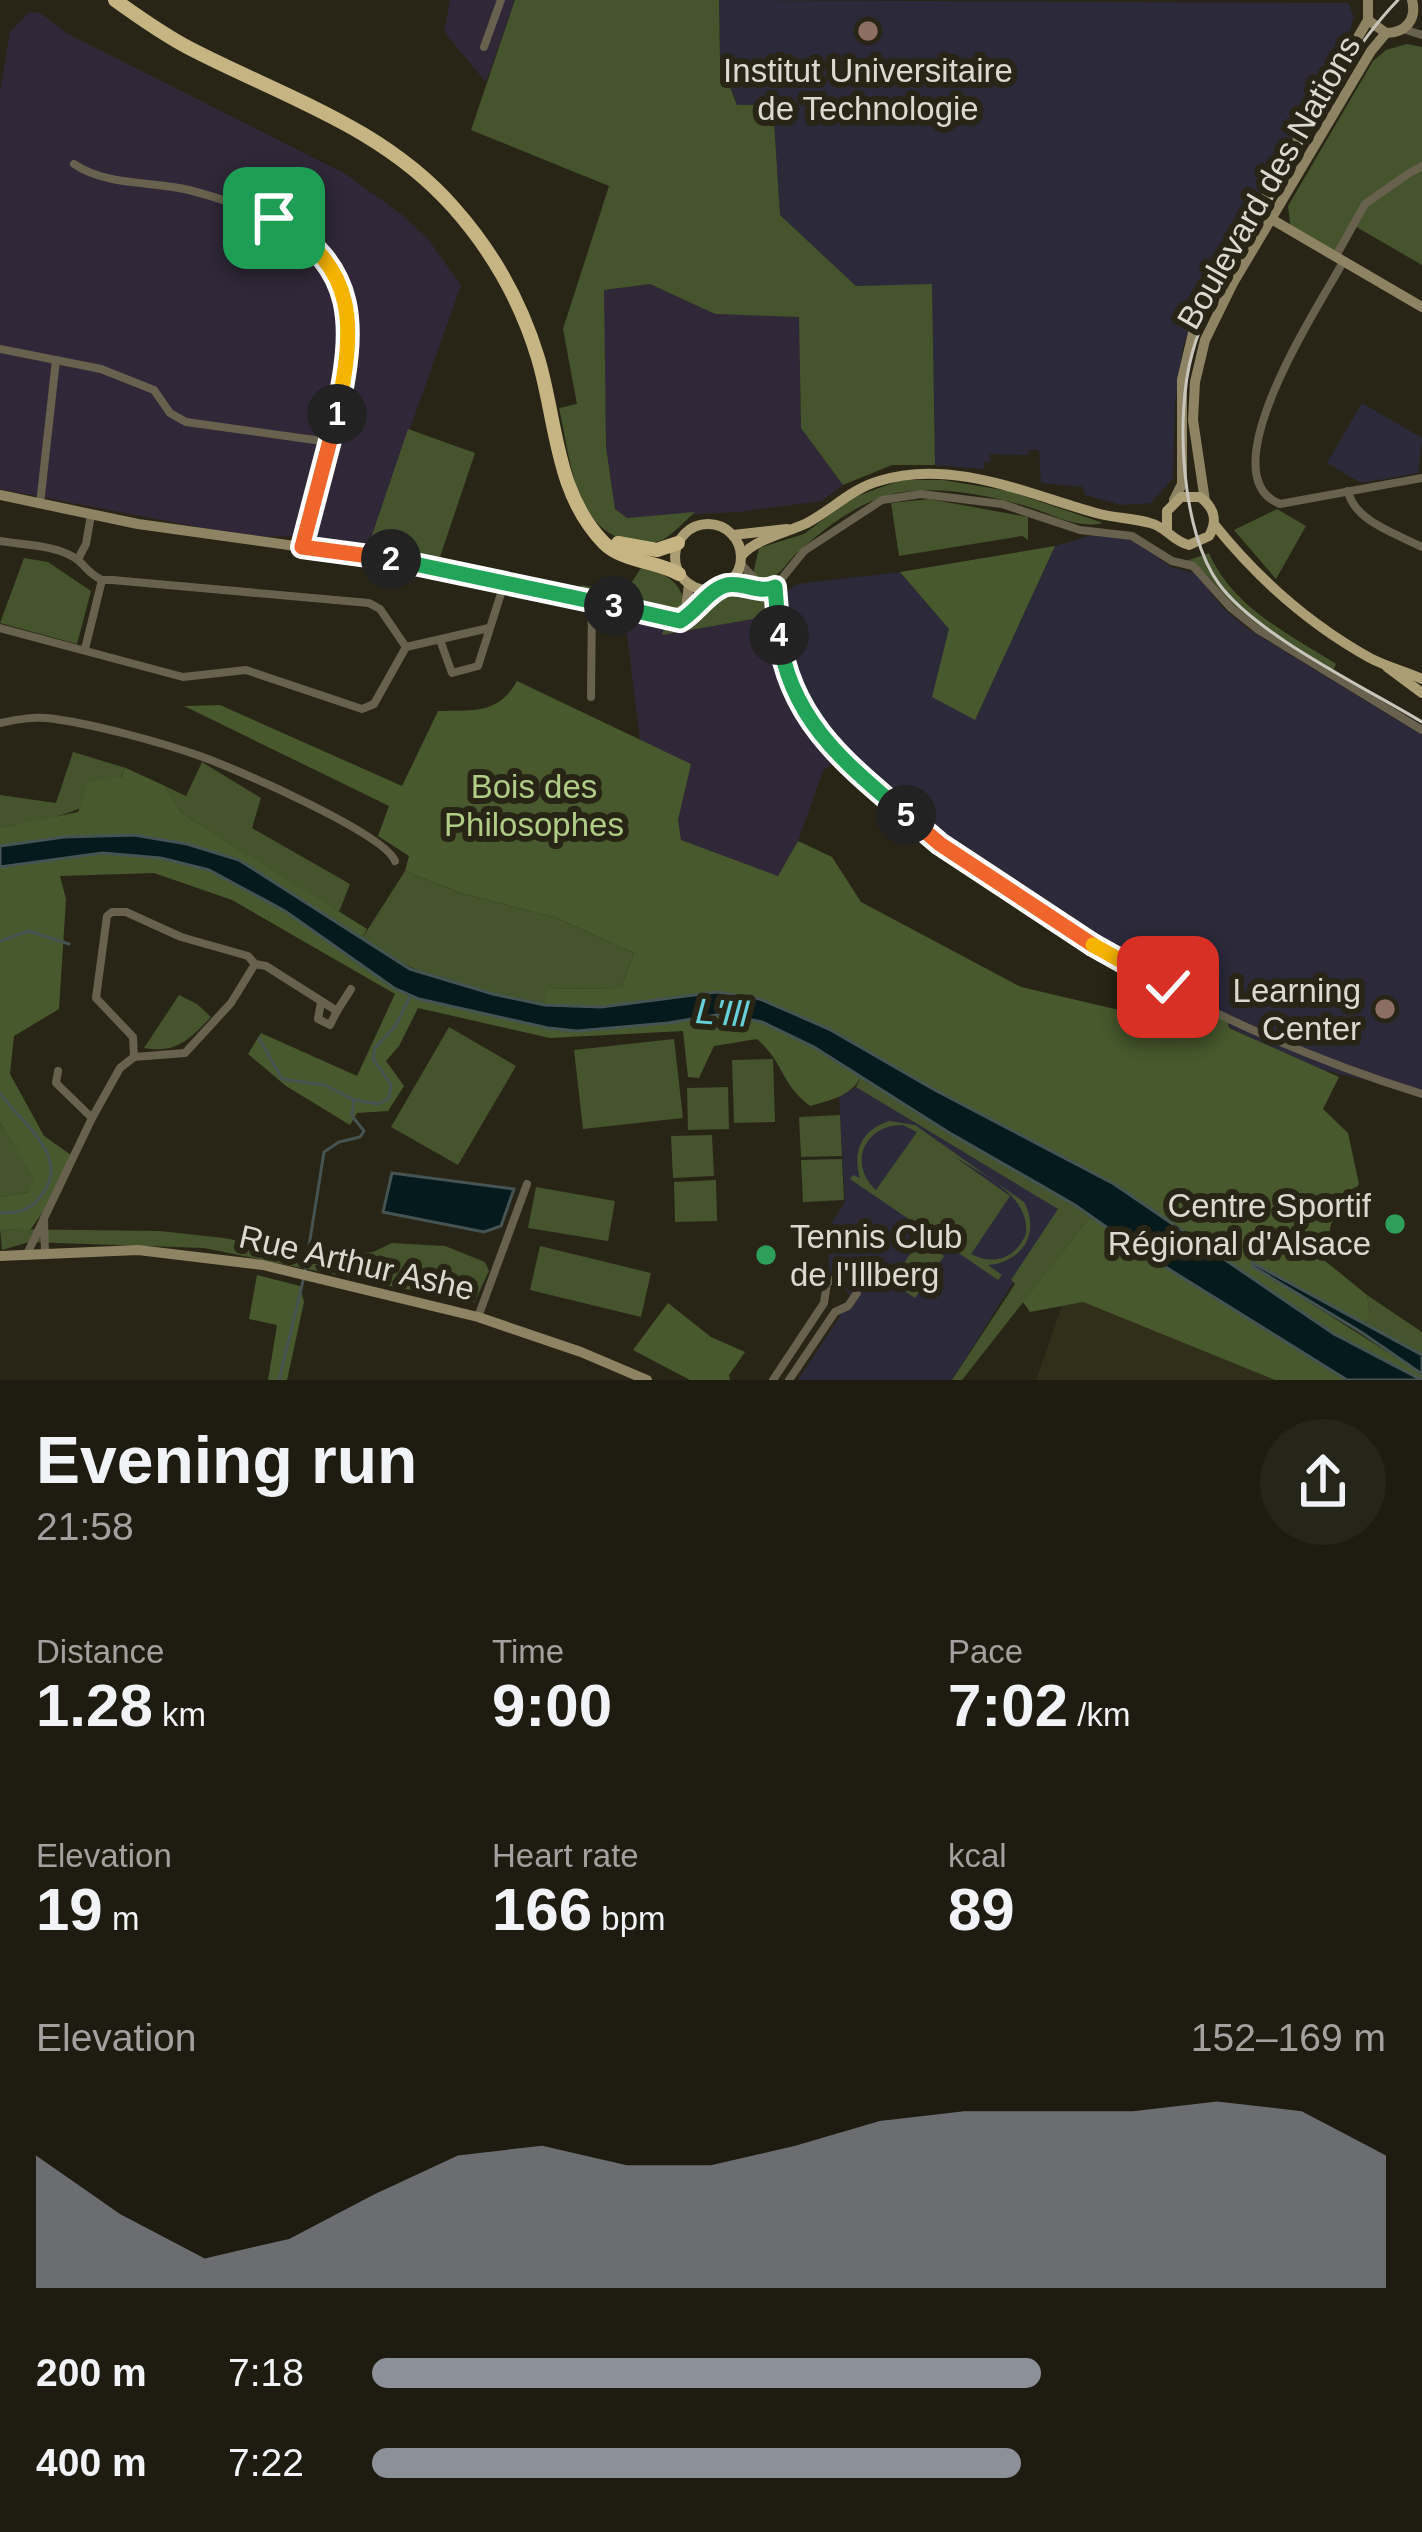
<!DOCTYPE html>
<html lang="en">
<head>
<meta charset="utf-8">
<style>
  body { margin:0; font-family:Arial,sans-serif; background:#262519; color:#f1f3f6; height:100vh; display:flex; flex-direction:column; font-size:45px; white-space:nowrap }
  * { box-sizing:border-box; margin:0 }
  p { font-size:39px; color:#a1a19f }
  .icon { flex:none; width:66px; height:66px; fill:none; stroke:currentColor; stroke-width:2; stroke-linecap:round; stroke-linejoin:round }
  .map { position:relative; height:1380px; overflow:hidden }
  .details { display:flex; flex-direction:column; background:#1e1c10; flex:1 }
  .details>* { flex:none }
  .pin { position:absolute; display:grid; place-items:center; width:102px; height:102px; color:#fff; margin:-51px; border-radius:24px; box-shadow:0 6px 18px #0006 }
  .km { position:absolute; width:60px; height:60px; margin:-30px; border-radius:50%; background:#222; color:#fff; font-size:33px; line-height:60px; text-align:center }
  .round { display:grid; place-items:center; flex:none; width:126px; height:126px; border-radius:63px; background:#262519 }
  .headline { display:flex; align-items:center; justify-content:space-between; height:204px; padding:0 36px }
  h1 { font-size:66px; font-weight:600; line-height:90px }
  .figures { display:grid; grid-template-columns:repeat(3,1fr); gap:18px; height:204px; padding:12px 36px }
  .figures div { display:grid; align-content:center }
  .figures b { font-size:60px; font-weight:600 }
  .figures small { font-size:33px; font-weight:400 }
  .figures p { font-size:33px }
  .chart { height:336px; padding:24px 36px }
  .chart p { display:flex; justify-content:space-between }
  .chart svg { width:100%; height:216px; margin-top:12px; fill:#8c9099; opacity:.7 }
  ul { padding:0 36px; list-style:none; font-size:39px }
  li { display:grid; grid-template-columns:192px 144px 1fr; align-items:center; height:90px }
  li i { height:30px; border-radius:15px; background:#8c9099 }
  .map>svg:first-child { display:block }
  .built { fill:#312e19 }
  .industrial { fill:#302838 }
  .education { fill:#2c2a3a }
  .green { fill:#45542d; fill-rule:evenodd }
  .forest { fill:#48592d }
  .water { fill:#051a1c; stroke:#455352; stroke-width:3 }
  .lines { fill:none; stroke-linecap:round; stroke-linejoin:round }
  .stream { stroke:#455352; stroke-width:3 }
  .street { stroke:#68614d; stroke-width:8 }
  .secondary { stroke:#8e8363; stroke-width:10 }
  .primary { stroke:#ab9d74; stroke-width:10 }
  .highway { stroke:#c6b583; stroke-width:14 }
  .tram { stroke:#c8c6bc; stroke-width:3 }
  .split-1-casing { stroke:#fff; stroke-width:24 }
  .split-2-casing { stroke:#fff; stroke-width:24 }
  .split-3-casing { stroke:#fff; stroke-width:24 }
  .split-4-casing { stroke:#fff; stroke-width:24 }
  .split-5-casing { stroke:#fff; stroke-width:24 }
  .split-6-casing { stroke:#fff; stroke-width:24 }
  .split-7-casing { stroke:#fff; stroke-width:24 }
  .split-1 { stroke:#f5b400; stroke-width:15 }
  .split-2 { stroke:#f0652b; stroke-width:15 }
  .split-3 { stroke:#22a559; stroke-width:15 }
  .split-4 { stroke:#22a559; stroke-width:15 }
  .split-5 { stroke:#22a559; stroke-width:15 }
  .split-6 { stroke:#f0652b; stroke-width:15 }
  .split-7 { stroke:#f5b400; stroke-width:15 }
  .education-dot { fill:#8d6e63; stroke:#282516; stroke-width:4.5 }
  .leisure-dot { fill:#2e9e5b; stroke:#282516; stroke-width:4.5 }
  .labels { text-anchor:middle; stroke-width:12; stroke-linejoin:round; paint-order:stroke }
  .poi-label { font-size:33px; fill:#dbd9d0; stroke:#282516; text-anchor:end }
  .street-label { font-size:33px; fill:#dbd9d0; stroke:#282516 }
  .park-label { font-size:33px; fill:#b0cd86; stroke:#282516 }
  .water-label { font-size:36px; font-style:italic; fill:#66d1db; stroke:#282516 }
</style>
</head>
<body>
<div class="map">
<svg width="1422" height="1380" viewBox="0 0 1422 1380">
  <rect width="100%" height="100%" fill="#282516"/>
  <!-- built -->
  <polygon class="built" points="1083,1302 1275,1380 1036,1380 1063,1303"/>
  <!-- industrial -->
  <g class="industrial">
    <polygon points="450,0 515,0 486,82 444,32"/>
    <polygon points="29,12 40,13 68,34 344,173 401,214 427,238 461,285 367,550 294,536 250,537 0,489 0,93 10,32"/>
    <polygon points="650,284 715,314 799,317 801,428 843,485 822,501 738,512 627,518 615,509 606,447 603,290"/>
    <polygon points="765,613 786,638 791,666 816,722 843,754 823,771 798,841 778,876 680,840 678,820 690,765 640,740 625,618 665,628 664,634 753,619"/>
  </g>
  <!-- education -->
  <g class="education">
    <polygon points="719,0 1348,3 1354,17 1349,33 1202,300 1183,346 1175,402 1173,478 1151,503 1121,505 1085,495 1083,487 1041,483 1039,450 1029,450 1028,455 990,454 990,462 984,462 984,469 935,465 932,285 856,286 780,215 773,105 738,106 720,62"/>
    <polygon points="1362,403 1422,438 1418,473 1361,483 1327,463"/>
    <polygon points="1093,535 1113,535 1134,541 1173,568 1195,573 1224,609 1248,629 1422,735 1422,1093 1318,1069 1228,1027 1227,1020 1174,996 939,835 843,754 816,722 797,686 786,638 784,594 797,584 900,572 949,629 975,720 1055,546"/>
    <polygon points="856,1087 1059,1209 952,1380 798,1380 852,1298 829,1272 827,1230 845,1202 839,1097"/>
  </g>
  <!-- green -->
  <g class="green">
    <path d="M515 0H719L720 62 737 105H773L780 215 856 286 932 284 935 465H892L843 485 801 428 799 317 715 314 650 284 604 290 606 447 615 509 627 518 695 512C686 520 676 531 667 537 657 545 642 543 630 541 573 530 570 455 559 408L577 404 563 329 609 186 471 130Z"/>
    <polygon points="1407,44 1422,47 1422,265 1353,225 1335,257 1291,231 1288,206 1373,61 1386,50"/>
    <polygon points="408,429 475,453 438,563 367,550"/>
    <path d="M901 480H943L1009 491 1103 523C1077 529 1056 516 1032 508 993 496 944 486 903 492 865 497 827 526 799 551 785 563 783 575 765 580L753 574 759 548 804 534 852 498Z"/>
    <polygon points="929,499 1028,517 1028,540 1022,536 899,556 891,503"/>
    <polygon points="1277,509 1306,526 1276,579 1234,530"/>
    <path d="M1209 553C1233 608 1289 634 1336 664L1332 673C1302 654 1269 637 1242 614 1222 597 1210 570 1186 561Z"/>
    <polygon points="24,558 48,562 91,591 77,644 0,623"/>
    <path d="M643 565C662 573 678 579 684 600L679 608 667 611 580 593 581 585 620 592 630 585Z"/>
    <polygon points="742,590 765,598 765,613 753,619 662,635 664,628 636,621 672,625"/>
    <path d="M73 752 126 768C101 814 46 819 0 828V795L56 803Z"/>
    <polygon points="202,762 261,798 252,828 350,884 339,912 181,813 165,786 186,796"/>
    <path d="M405 871 464 894 557 918 634 953 621 988 548 989 545 1005C481 992 416 977 361 940Z"/>
    <path d="M179 995 197 1004 211 1017C190 1039 176 1054 144 1048Z"/>
    <polygon points="449,1027 516,1066 458,1165 391,1127"/>
    <polygon points="674,1039 683,1118 583,1129 574,1050"/>
    <polygon points="773,1059 775,1122 734,1123 732,1060"/>
    <polygon points="862,1075 1091,1216 962,1380 952,1380 1015,1284 1011,1280 1058,1209 856,1087"/>
    <polygon points="728,1087 729,1129 688,1130 687,1088"/>
    <polygon points="840,1115 842,1156 801,1157 799,1117"/>
    <path d="M889 1121 915 1125 1024 1202C1041 1233 1022 1262 988 1265L1002 1275 998 1280 850 1179 853 1175 860 1178C852 1151 862 1130 889 1121ZM903 1125 917 1132 876 1190C847 1164 865 1124 903 1125ZM952 1155C981 1174 1030 1194 1026 1234 1016 1258 995 1266 971 1254L1010 1196Z"/>
    <polygon points="0,1122 35,1178 28,1192 0,1197"/>
    <polygon points="712,1135 714,1176 673,1178 671,1136"/>
    <polygon points="842,1159 844,1200 803,1202 801,1160"/>
    <polygon points="716,1180 717,1221 675,1222 674,1182"/>
    <polygon points="536,1187 615,1201 608,1241 528,1228"/>
    <polygon points="0,1229 160,1231 224,1238 302,1253 301,1260 326,1264 341,1255 373,1252 392,1243 445,1246 485,1262 489,1271 474,1303 204,1248 29,1242 2,1250"/>
    <polygon points="920,1240 944,1256 915,1298 891,1282"/>
    <polygon points="540,1246 651,1273 641,1317 530,1290"/>
    <polygon points="1367,1295 1422,1332 1422,1355 1365,1324 1370,1315"/>
  </g>
  <!-- forest -->
  <g class="forest">
    <polygon points="1055,546 975,720 932,697 949,629 900,572"/>
    <path d="M517 681 691 764 678 820 681 840 778 876 798 841 832 857 861 902 1021 987 1153 1018 1164 1016 1174 996 1227 1020 1229 1028 1339 1077 1323 1109 1348 1133 1359 1184 1331 1224 1324 1260 1367 1295 1370 1315 1365 1324 1252 1266 1422 1374V1379L1334 1334 1114 1184 933 1089 829 1029 717 992 601 1007 545 1005 547 989 621 988 634 953 557 918 464 894 405 871 409 856 378 836 389 806 184 706 220 705 402 786 438 711C473 710 498 715 517 681Z"/>
    <polygon points="126,768 165,786 181,813 367,929 361,940 239,861 64,837 0,846 0,828 78,812 89,782 121,777"/>
    <path d="M102 853C139 856 178 857 213 871 279 899 335 949 394 988L419 999 633 1024C662 1023 703 1012 726 1015 776 1020 820 1050 862 1075 852 1096 831 1100 810 1106 779 1082 786 1065 757 1039L714 1046 699 1078 688 1077 683 1031 550 1038 418 1008 399 1046 386 1061 404 1086 388 1111 357 1113 350 1125 286 1086 248 1054 261 1033 357 1076 395 994 232 900 154 873 60 876 66 899 59 1009 14 1036 10 1074 44 1136 71 1155 51 1201 30 1230 0 1229V1197L28 1192 34 1178 0 1122V867Z"/>
    <polygon points="1091,1216 1143,1253 1347,1380 1275,1380 1083,1302 1030,1312 1023,1302"/>
    <polygon points="257,1275 300,1286 304,1302 287,1380 268,1380 277,1325 249,1319"/>
    <polygon points="668,1303 711,1337 745,1352 729,1375 730,1380 690,1380 633,1350"/>
  </g>
  <!-- water -->
  <g class="water">
    <polygon points="134,835 187,844 239,860 410,969 493,994 545,1005 601,1007 717,992 760,999 829,1029 933,1089 1114,1184 1334,1334 1422,1380 1347,1380 1143,1253 1075,1205 948,1132 814,1047 762,1022 722,1014 668,1023 577,1031 548,1028 419,999 394,988 285,911 209,870 161,858 102,853 0,867 0,846 64,837"/>
    <polygon points="392,1173 514,1189 501,1226 484,1232 383,1212"/>
    <polygon points="1253,1263 1422,1355 1422,1374 1361,1332 1252,1266"/>
  </g>
  <g class="lines">
    <!-- stream -->
    <g class="stream">
      <polyline points="0,941 29,931 69,944"/>
      <polyline points="259,1038 282,1079 325,1085 354,1100 379,1104 389,1098 391,1085 373,1059 375,1048 396,1025 410,996"/>
      <path d="M0 1093C21 1123 73 1157 41 1196 29 1211 19 1213 0 1213"/>
      <polyline points="305,1271 324,1152 339,1142 360,1137 364,1131 352,1116 354,1100"/>
      <polyline points="279,1380 303,1281"/>
    </g>
    <!-- street -->
    <g class="street">
      <polyline points="1403,29 1422,35"/>
      <polyline points="484,47 501,0"/>
      <path d="M74 164C106 186 152 181 189 190 345 231 371 287 330 439 321 475 314 512 302 547"/>
      <polyline points="1408,174 1422,166"/>
      <polyline points="1336,256 1365,204 1405,176"/>
      <path d="M1343 262C1321 303 1206 475 1280 504L1422 478"/>
      <polyline points="0,349 101,369 154,390 170,413 186,422 329,442"/>
      <path d="M1348 491C1354 521 1397 534 1422 547"/>
      <polyline points="40,504 56,360"/>
      <path d="M0 541C23 545 61 545 79 561 88 569 89 574 102 580"/>
      <polyline points="78,559 86,544 91,515"/>
      <path d="M741 564 766 591 775 587C780 599 777 610 778 623 780 659 791 695 811 726 833 758 868 782 897 807 1048 936 1233 1035 1422 1094"/>
      <polyline points="728,585 760,588"/>
      <polyline points="775,587 804,551 882,500 921,494 1002,504 1080,530 1132,536 1172,561 1193,566 1231,608 1257,629 1422,730"/>
      <polyline points="0,628 183,677 246,670 362,709 374,704 406,647"/>
      <polyline points="440,640 452,673 478,666 504,584"/>
      <polyline points="406,647 489,628"/>
      <polyline points="85,649 102,580 112,580 369,603 380,609 406,647"/>
      <polyline points="591,697 592,603"/>
      <path d="M0 723C19 719 35 716 55 719 97 725 160 742 200 756 234 768 384 833 395 861"/>
      <polyline points="337,1011 351,989"/>
      <polyline points="134,1057 185,1053 231,1003 255,964"/>
      <polyline points="58,1071 56,1083 92,1118"/>
      <polyline points="44,1219 45,1253"/>
      <polyline points="27,1254 92,1118 120,1068 134,1057 133,1037 96,998 107,916 112,912 126,912 181,937 248,956 255,964 266,966 337,1011 330,1025 318,1019 321,1002"/>
      <polyline points="478,1317 527,1184"/>
      <polyline points="773,1380 824,1303 827,1283 842,1275 851,1279 857,1293 848,1306 835,1312 789,1380"/>
    </g>
    <!-- secondary -->
    <g class="secondary">
      <path d="M1368 0V20L1386 33C1406 33 1417 19 1412 0"/>
      <polyline points="1266,216 1422,307"/>
      <polyline points="0,495 138,524 410,562 671,621 685,619 714,590"/>
      <polyline points="1174,500 1182,484 1182,380 1193,333 1288,156 1368,20"/>
      <polyline points="1205,501 1193,420 1195,382 1205,340 1233,283 1371,51 1386,33"/>
      <polyline points="668,616 686,608 689,584"/>
      <polyline points="0,1256 138,1250 263,1265 478,1317 581,1352 647,1380"/>
    </g>
    <!-- primary -->
    <g class="primary">
      <circle cx="708" cy="557" r="33"/>
      <path d="M1214 524C1258 579 1307 623 1370 658 1387 667 1405 671 1422 679"/>
      <polyline points="733,535 787,529"/>
      <path d="M742 555C758 538 786 533 807 523 832 510 851 489 879 481 950 458 1028 494 1096 513 1113 518 1133 518 1150 523 1167 527 1172 541 1189 545L1209 536C1218 521 1214 507 1200 497H1181L1167 511V530"/>
      <polyline points="1387,667 1422,693"/>
    </g>
    <!-- highway -->
    <g class="highway">
      <path d="M115 0C140 18 164 35 191 49 284 97 383 127 454 208 493 252 521 302 538 358 557 422 555 493 604 543 623 562 657 561 679 574"/>
      <polyline points="618,543 657,550 678,543"/>
    </g>
    <!-- tram -->
    <path class="tram" d="M1398 0C1340 60 1303 144 1262 216 1237 261 1205 304 1192 354 1175 415 1181 532 1219 584 1256 635 1366 688 1422 722"/>
  </g>
  <g class="lines">
    <!-- split-1 casing -->
    <g class="split-1-casing">
      <path id="split-1" d="M274 218C360 268 355 326 337 414"/>
    </g>
    <!-- split-2 casing -->
    <g class="split-2-casing">
      <polyline id="split-2" points="337,414 302,547 391,559"/>
    </g>
    <!-- split-3 casing -->
    <g class="split-3-casing">
      <polyline id="split-3" points="391,559 614,606"/>
    </g>
    <!-- split-4 casing -->
    <g class="split-4-casing">
      <path id="split-4" d="M614 606 680 621C696 612 709 589 727 585 744 582 759 594 775 587L779 635"/>
    </g>
    <!-- split-5 casing -->
    <g class="split-5-casing">
      <path id="split-5" d="M779 635C789 719 846 764 906 815"/>
    </g>
    <!-- split-6 casing -->
    <g class="split-6-casing">
      <polyline id="split-6" points="906,815 940,844 1093,945"/>
    </g>
    <!-- split-7 casing -->
    <g class="split-7-casing">
      <polyline id="split-7" points="1093,945 1168,987"/>
    </g>
    <!-- split-1 -->
    <use href="#split-1" class="split-1"/>
    <!-- split-2 -->
    <use href="#split-2" class="split-2"/>
    <!-- split-3 -->
    <use href="#split-3" class="split-3"/>
    <!-- split-4 -->
    <use href="#split-4" class="split-4"/>
    <!-- split-5 -->
    <use href="#split-5" class="split-5"/>
    <!-- split-6 -->
    <use href="#split-6" class="split-6"/>
    <!-- split-7 -->
    <use href="#split-7" class="split-7"/>
  </g>
  <!-- markers -->
  <g class="education-dot">
    <circle cx="868" cy="31" r="12"/>
    <circle cx="1385" cy="1009" r="12"/>
  </g>
  <g class="leisure-dot">
    <circle cx="1395" cy="1224" r="12"/>
    <circle cx="766" cy="1255" r="12"/>
  </g>
  <g class="labels">
    <!-- poi labels -->
    <g class="poi-label">
      <text x="868" y="82" text-anchor="middle">Institut Universitaire<tspan x="868" dy="38">de Technologie</tspan></text>
      <text x="1361" y="1002">Learning<tspan x="1361" dy="38">Center</tspan></text>
      <text x="1371" y="1217">Centre Sportif<tspan x="1371" dy="38">Régional d'Alsace</tspan></text>
      <text x="790" y="1248" text-anchor="start">Tennis Club<tspan x="790" dy="38">de l'Illberg</tspan></text>
    </g>
    <!-- street labels -->
    <g class="street-label">
      <text transform="translate(1268 182) rotate(-60)" y="12">Boulevard des Nations</text>
      <text transform="translate(357 1262) rotate(13)" y="12">Rue Arthur Ashe</text>
    </g>
    <!-- park labels -->
    <g class="park-label">
      <text x="534" y="798">Bois des<tspan x="534" dy="38">Philosophes</tspan></text>
    </g>
    <!-- water labels -->
    <g class="water-label">
      <text transform="translate(722 1012) rotate(4)" y="13">L'Ill</text>
    </g>
  </g>
</svg>
<div class="pin" style="left:274px;top:218px;background:#1e9e55"><svg class="icon" aria-label="arrive" viewBox="0 0 24 24"><path d="M6 21V4h12l-3 4 3 4H6"/></svg></div>
<div class="pin" style="left:1168px;top:987px;background:#d93025"><svg class="icon" aria-label="check" viewBox="0 0 24 24"><path d="M5 12l5 5 9-10"/></svg></div>
<b class="km" style="left:337px;top:414px">1</b>
<b class="km" style="left:391px;top:559px">2</b>
<b class="km" style="left:614px;top:606px">3</b>
<b class="km" style="left:779px;top:635px">4</b>
<b class="km" style="left:906px;top:815px">5</b>
</div>
<section class="details">
<div class="headline"><div><h1>Evening run</h1><p>21:58</p></div><a class="round"><svg class="icon" aria-label="share" viewBox="0 0 24 24"><path d="M12 15V3M7 8l5-5 5 5M5 13v7h14v-7"/></svg></a></div>
<div class="figures">
<div><p>Distance</p><b>1.28<small> km</small></b></div>
<div><p>Time</p><b>9:00</b></div>
<div><p>Pace</p><b>7:02<small> /km</small></b></div>
</div>
<div class="figures">
<div><p>Elevation</p><b>19<small> m</small></b></div>
<div><p>Heart rate</p><b>166<small> bpm</small></b></div>
<div><p>kcal</p><b>89</b></div>
</div>
<div class="chart"><p><span>Elevation</span>152–169 m</p>
<svg viewBox="0 0 160 44" preserveAspectRatio="none"><path d="M0 44V17L10 29L20 38L30 34L40 25L50 17L60 15L70 19L80 19L90 15L100 10L110 8L120 8L130 8L140 6L150 8L160 17V44z"/></svg>
</div>
<ul>
<li><b>200 m</b>7:18<i style="width:66%"></i></li>
<li><b>400 m</b>7:22<i style="width:64%"></i></li>
</ul>
</section>
</body>
</html>
